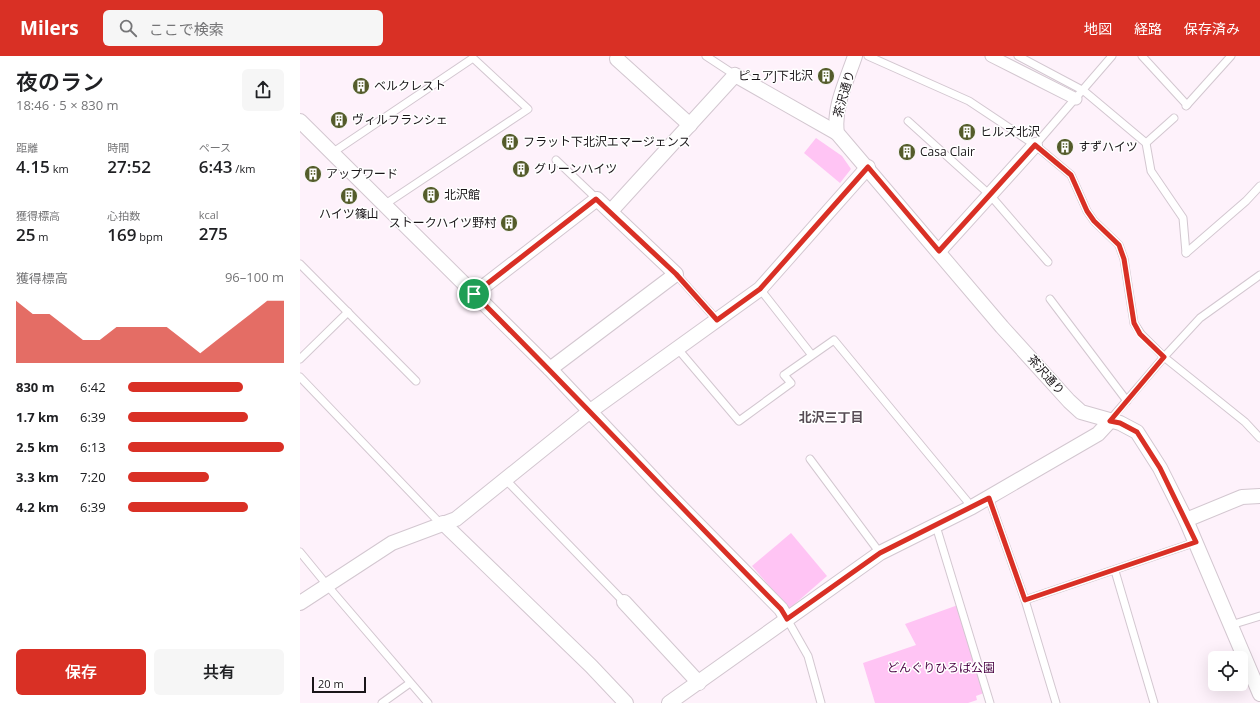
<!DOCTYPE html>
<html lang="ja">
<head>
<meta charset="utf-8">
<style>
  body { margin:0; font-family:"Open Sans","Noto Sans JP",sans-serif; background:#f6f6f6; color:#202124; height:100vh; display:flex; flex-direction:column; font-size:15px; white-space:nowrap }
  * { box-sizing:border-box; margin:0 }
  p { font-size:13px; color:#757577 }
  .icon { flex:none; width:22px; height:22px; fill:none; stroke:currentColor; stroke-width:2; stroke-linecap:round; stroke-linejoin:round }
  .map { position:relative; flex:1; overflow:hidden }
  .drawer { display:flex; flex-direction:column; background:#fff; width:300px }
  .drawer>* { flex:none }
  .controls { position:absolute; left:908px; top:595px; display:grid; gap:8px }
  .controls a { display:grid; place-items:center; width:40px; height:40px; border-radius:6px; background:#fff; box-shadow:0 4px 16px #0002; font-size:20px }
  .scale { position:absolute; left:12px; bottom:10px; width:54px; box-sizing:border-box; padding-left:4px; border:2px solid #1a1619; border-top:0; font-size:11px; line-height:14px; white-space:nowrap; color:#1a1619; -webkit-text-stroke:3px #fff; paint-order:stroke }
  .pin { position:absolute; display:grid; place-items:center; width:34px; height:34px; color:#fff; margin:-17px; border:2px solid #fff; border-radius:50%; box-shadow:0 1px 4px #0007 }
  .round { display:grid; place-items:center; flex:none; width:42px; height:42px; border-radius:6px; background:#f6f6f6 }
  .head { display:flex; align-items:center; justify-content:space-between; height:68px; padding:0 16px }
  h1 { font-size:22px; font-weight:600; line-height:30px }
  .stats { display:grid; grid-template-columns:repeat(3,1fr); gap:6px; height:68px; padding:4px 16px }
  .stats div { display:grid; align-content:center }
  .stats b { font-size:17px; font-weight:600 }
  .stats small { font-size:11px; font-weight:400 }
  .stats p { font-size:11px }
  .chart { height:112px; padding:8px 16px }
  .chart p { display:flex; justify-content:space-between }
  .chart svg { width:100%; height:72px; margin-top:4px; fill:#d93025; opacity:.7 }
  .cta { display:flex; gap:8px; margin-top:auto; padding:8px 16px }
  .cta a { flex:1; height:46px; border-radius:6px; background:#d93025; color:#fff; font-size:16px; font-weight:600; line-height:46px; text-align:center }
  .cta a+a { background:#f6f6f6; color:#202124 }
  ul { padding:0 16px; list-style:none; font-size:13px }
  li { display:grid; grid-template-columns:64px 48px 1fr; align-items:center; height:30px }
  li i { height:10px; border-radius:5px; background:#d93025 }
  header { display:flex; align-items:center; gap:24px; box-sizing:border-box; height:56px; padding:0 20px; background:#d93025; color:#fff }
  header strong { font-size:19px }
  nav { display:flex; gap:22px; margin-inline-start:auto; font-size:14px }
  .search { width:280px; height:36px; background:#f6f6f6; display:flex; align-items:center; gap:10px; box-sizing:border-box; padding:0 14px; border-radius:6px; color:#757577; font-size:15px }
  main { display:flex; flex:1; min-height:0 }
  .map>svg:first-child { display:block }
  .green { fill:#ffc4f4 }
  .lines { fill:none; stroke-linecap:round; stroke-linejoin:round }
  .service-casing { stroke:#d3c7d0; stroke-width:9 }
  .pedestrian-casing { stroke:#d3c7d0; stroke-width:13 }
  .minor-casing { stroke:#d3c7d0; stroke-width:16 }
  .service { stroke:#fff; stroke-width:7 }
  .pedestrian { stroke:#fff; stroke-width:11 }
  .minor { stroke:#fff; stroke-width:14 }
  .route-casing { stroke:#fff; stroke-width:8 }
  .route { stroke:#d93025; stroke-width:5 }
  .labels { text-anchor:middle; stroke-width:3; stroke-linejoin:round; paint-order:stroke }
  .poi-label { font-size:12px; fill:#1a1619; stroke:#fff; text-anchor:start }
  .street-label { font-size:12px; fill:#1a1619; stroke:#fff }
  .park-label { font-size:12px; fill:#4a0344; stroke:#fff }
  .neighbourhood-label { font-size:13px; font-weight:bold; fill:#574d55; stroke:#fff }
</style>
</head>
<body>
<header>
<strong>Milers</strong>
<div class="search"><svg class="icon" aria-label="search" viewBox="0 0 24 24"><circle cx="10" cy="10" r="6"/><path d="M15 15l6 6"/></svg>ここで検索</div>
<nav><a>地図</a><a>経路</a><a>保存済み</a></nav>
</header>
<main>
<section class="drawer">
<div class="head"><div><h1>夜のラン</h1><p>18:46 · 5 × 830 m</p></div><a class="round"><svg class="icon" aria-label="share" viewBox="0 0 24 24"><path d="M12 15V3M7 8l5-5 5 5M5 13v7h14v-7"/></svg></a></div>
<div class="stats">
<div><p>距離</p><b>4.15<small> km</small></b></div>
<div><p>時間</p><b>27:52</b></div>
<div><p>ペース</p><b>6:43<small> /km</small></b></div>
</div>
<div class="stats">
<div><p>獲得標高</p><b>25<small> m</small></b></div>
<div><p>心拍数</p><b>169<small> bpm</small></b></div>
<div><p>kcal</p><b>275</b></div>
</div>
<div class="chart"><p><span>獲得標高</span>96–100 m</p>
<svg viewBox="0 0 160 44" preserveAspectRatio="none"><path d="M0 44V6L10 14L20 14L30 22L40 30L50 30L60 22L70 22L80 22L90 22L100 30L110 38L120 30L130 22L140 14L150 6L160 6V44z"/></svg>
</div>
<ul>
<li><b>830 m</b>6:42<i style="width:74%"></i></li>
<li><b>1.7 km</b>6:39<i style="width:77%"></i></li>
<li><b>2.5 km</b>6:13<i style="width:100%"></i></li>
<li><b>3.3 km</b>7:20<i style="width:52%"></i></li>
<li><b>4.2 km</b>6:39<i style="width:77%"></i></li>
</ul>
<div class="cta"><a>保存</a><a>共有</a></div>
</section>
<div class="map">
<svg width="960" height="647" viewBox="0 0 960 647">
  <rect width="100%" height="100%" fill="#fef2fb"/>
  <!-- green -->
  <g class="green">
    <polygon points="516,82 542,100 551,113 540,127 504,97"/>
    <polygon points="491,477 527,520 489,553 452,510"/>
    <polygon points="658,549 684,637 676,640 677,644 668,647 575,647 563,607 616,589 605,568"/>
  </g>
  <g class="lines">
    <!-- service casing -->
    <g class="service-casing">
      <g id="service">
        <polyline points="406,0 435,19"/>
        <polyline points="568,0 669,45 735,89 771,119 787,155 794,165 819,189 824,203 834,267 841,278 864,301 945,366 960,382"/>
        <polyline points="718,0 784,35 846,87 851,115 883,162 886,197"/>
        <polyline points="842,0 887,49"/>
        <polyline points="886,50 931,0"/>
        <polyline points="608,65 690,139 748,206"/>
        <polyline points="846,87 874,62"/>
        <polyline points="735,89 812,0"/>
        <polyline points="32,97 173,2 228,53 84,149"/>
        <polyline points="256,104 297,143"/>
        <polyline points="886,197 946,145 960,130"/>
        <polyline points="0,208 116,325"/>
        <polyline points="376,218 417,264"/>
        <polyline points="460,233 511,298"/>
        <polyline points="750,243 827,345"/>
        <polyline points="377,292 439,365 491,327 484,319 534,284 672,451"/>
        <polyline points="0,303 48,256"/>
        <polyline points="0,321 137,464 143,467"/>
        <polyline points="810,364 864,301 900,262 960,219"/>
        <polyline points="510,403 580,497"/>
        <polyline points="206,424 324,546"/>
        <polyline points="689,442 725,544 756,647"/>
        <polyline points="636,470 690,647"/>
        <polyline points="0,496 32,535 128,647"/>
        <polyline points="815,515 854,647"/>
        <polyline points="725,544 896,486"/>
        <polyline points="487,563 508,600 521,647"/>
        <polyline points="931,569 960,560"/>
        <polyline points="82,647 110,627"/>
      </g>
    </g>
    <!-- pedestrian casing -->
    <g class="pedestrian-casing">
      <polyline id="pedestrian" points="691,0 776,43"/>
    </g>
    <!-- minor casing -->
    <g class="minor-casing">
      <g id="minor">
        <path d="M555 0C547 24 533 51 537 77L702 271 769 345 781 356 820 367 837 376 860 412 886 464 960 638"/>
        <polyline points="317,3 390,69"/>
        <polyline points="0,65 250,313 362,432 481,553 487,563"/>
        <polyline points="311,155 435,19 537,77"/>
        <polyline points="639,195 735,89"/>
        <polyline points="174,238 297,143 376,218 250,313"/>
        <polyline points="886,464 942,441 960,440"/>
        <polyline points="143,467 291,610 326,647"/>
        <polyline points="324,546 399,627"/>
        <polyline points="0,547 92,487 156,463 289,356 460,233 568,111"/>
        <polyline points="369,647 580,497 672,451 798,378 810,365"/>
      </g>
    </g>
    <!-- service -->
    <use href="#service" class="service"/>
    <!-- pedestrian -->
    <use href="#pedestrian" class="pedestrian"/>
    <!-- minor -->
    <use href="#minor" class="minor"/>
  </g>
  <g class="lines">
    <!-- route casing -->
    <g class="route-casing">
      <path id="route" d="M735 89 771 119 787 155 794 165 819 189 824 203 834 267 840 278 864 301 810 365 820 367 837 376 860 412 896 486 725 544 689 442 580 497 487 563 481 553C378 449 278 341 174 238L296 143 376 218 417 264 460 233 568 111 639 195Z"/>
    </g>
    <!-- route -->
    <use href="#route" class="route"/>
  </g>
  <!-- icons -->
  <defs>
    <g id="building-disc" transform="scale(0.9)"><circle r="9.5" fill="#545b2a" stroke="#fff"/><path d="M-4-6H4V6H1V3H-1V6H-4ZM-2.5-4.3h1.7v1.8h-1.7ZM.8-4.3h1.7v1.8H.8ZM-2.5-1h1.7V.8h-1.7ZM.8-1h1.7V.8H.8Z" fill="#fff"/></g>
  </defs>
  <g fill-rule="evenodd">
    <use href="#building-disc" x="526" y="20"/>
    <use href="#building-disc" x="61" y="30"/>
    <use href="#building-disc" x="39" y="64"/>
    <use href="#building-disc" x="667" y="76"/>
    <use href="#building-disc" x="210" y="86"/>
    <use href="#building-disc" x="765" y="91"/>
    <use href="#building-disc" x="607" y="96"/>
    <use href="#building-disc" x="221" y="113"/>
    <use href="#building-disc" x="13" y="118"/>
    <use href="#building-disc" x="131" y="139"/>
    <use href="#building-disc" x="49" y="140"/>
    <use href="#building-disc" x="209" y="167"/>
  </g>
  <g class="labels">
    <!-- poi labels -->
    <g class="poi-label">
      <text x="513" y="24" text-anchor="end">ピュアJ下北沢</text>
      <text x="74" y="34">ベルクレスト</text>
      <text x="52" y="68">ヴィルフランシェ</text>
      <text x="680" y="80">ヒルズ北沢</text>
      <text x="223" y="90">フラット下北沢エマージェンス</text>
      <text x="778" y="95">すずハイツ</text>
      <text x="620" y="100">Casa Clair</text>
      <text x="234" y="117">グリーンハイツ</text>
      <text x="26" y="122">アップワード</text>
      <text x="144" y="143">北沢館</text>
      <text x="49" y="162" text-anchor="middle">ハイツ篠山</text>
      <text x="196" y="171" text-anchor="end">ストークハイツ野村</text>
    </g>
    <!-- street labels -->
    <g class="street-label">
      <text transform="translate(544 38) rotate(-74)" y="4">茶沢通り</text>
      <text transform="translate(746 319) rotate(48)" y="4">茶沢通り</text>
    </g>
    <!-- park labels -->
    <g class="park-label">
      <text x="641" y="616">どんぐりひろば公園</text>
    </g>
    <!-- neighbourhood labels -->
    <g class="neighbourhood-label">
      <text x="531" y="366">北沢三丁目</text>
    </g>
  </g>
</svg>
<div class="controls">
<a><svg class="icon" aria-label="locate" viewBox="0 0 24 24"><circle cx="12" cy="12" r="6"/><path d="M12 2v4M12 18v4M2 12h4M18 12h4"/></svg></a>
</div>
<div class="scale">20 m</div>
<div class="pin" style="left:174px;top:238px;background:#1e9e55"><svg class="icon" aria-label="arrive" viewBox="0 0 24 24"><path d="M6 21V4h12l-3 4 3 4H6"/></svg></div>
</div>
</main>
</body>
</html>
